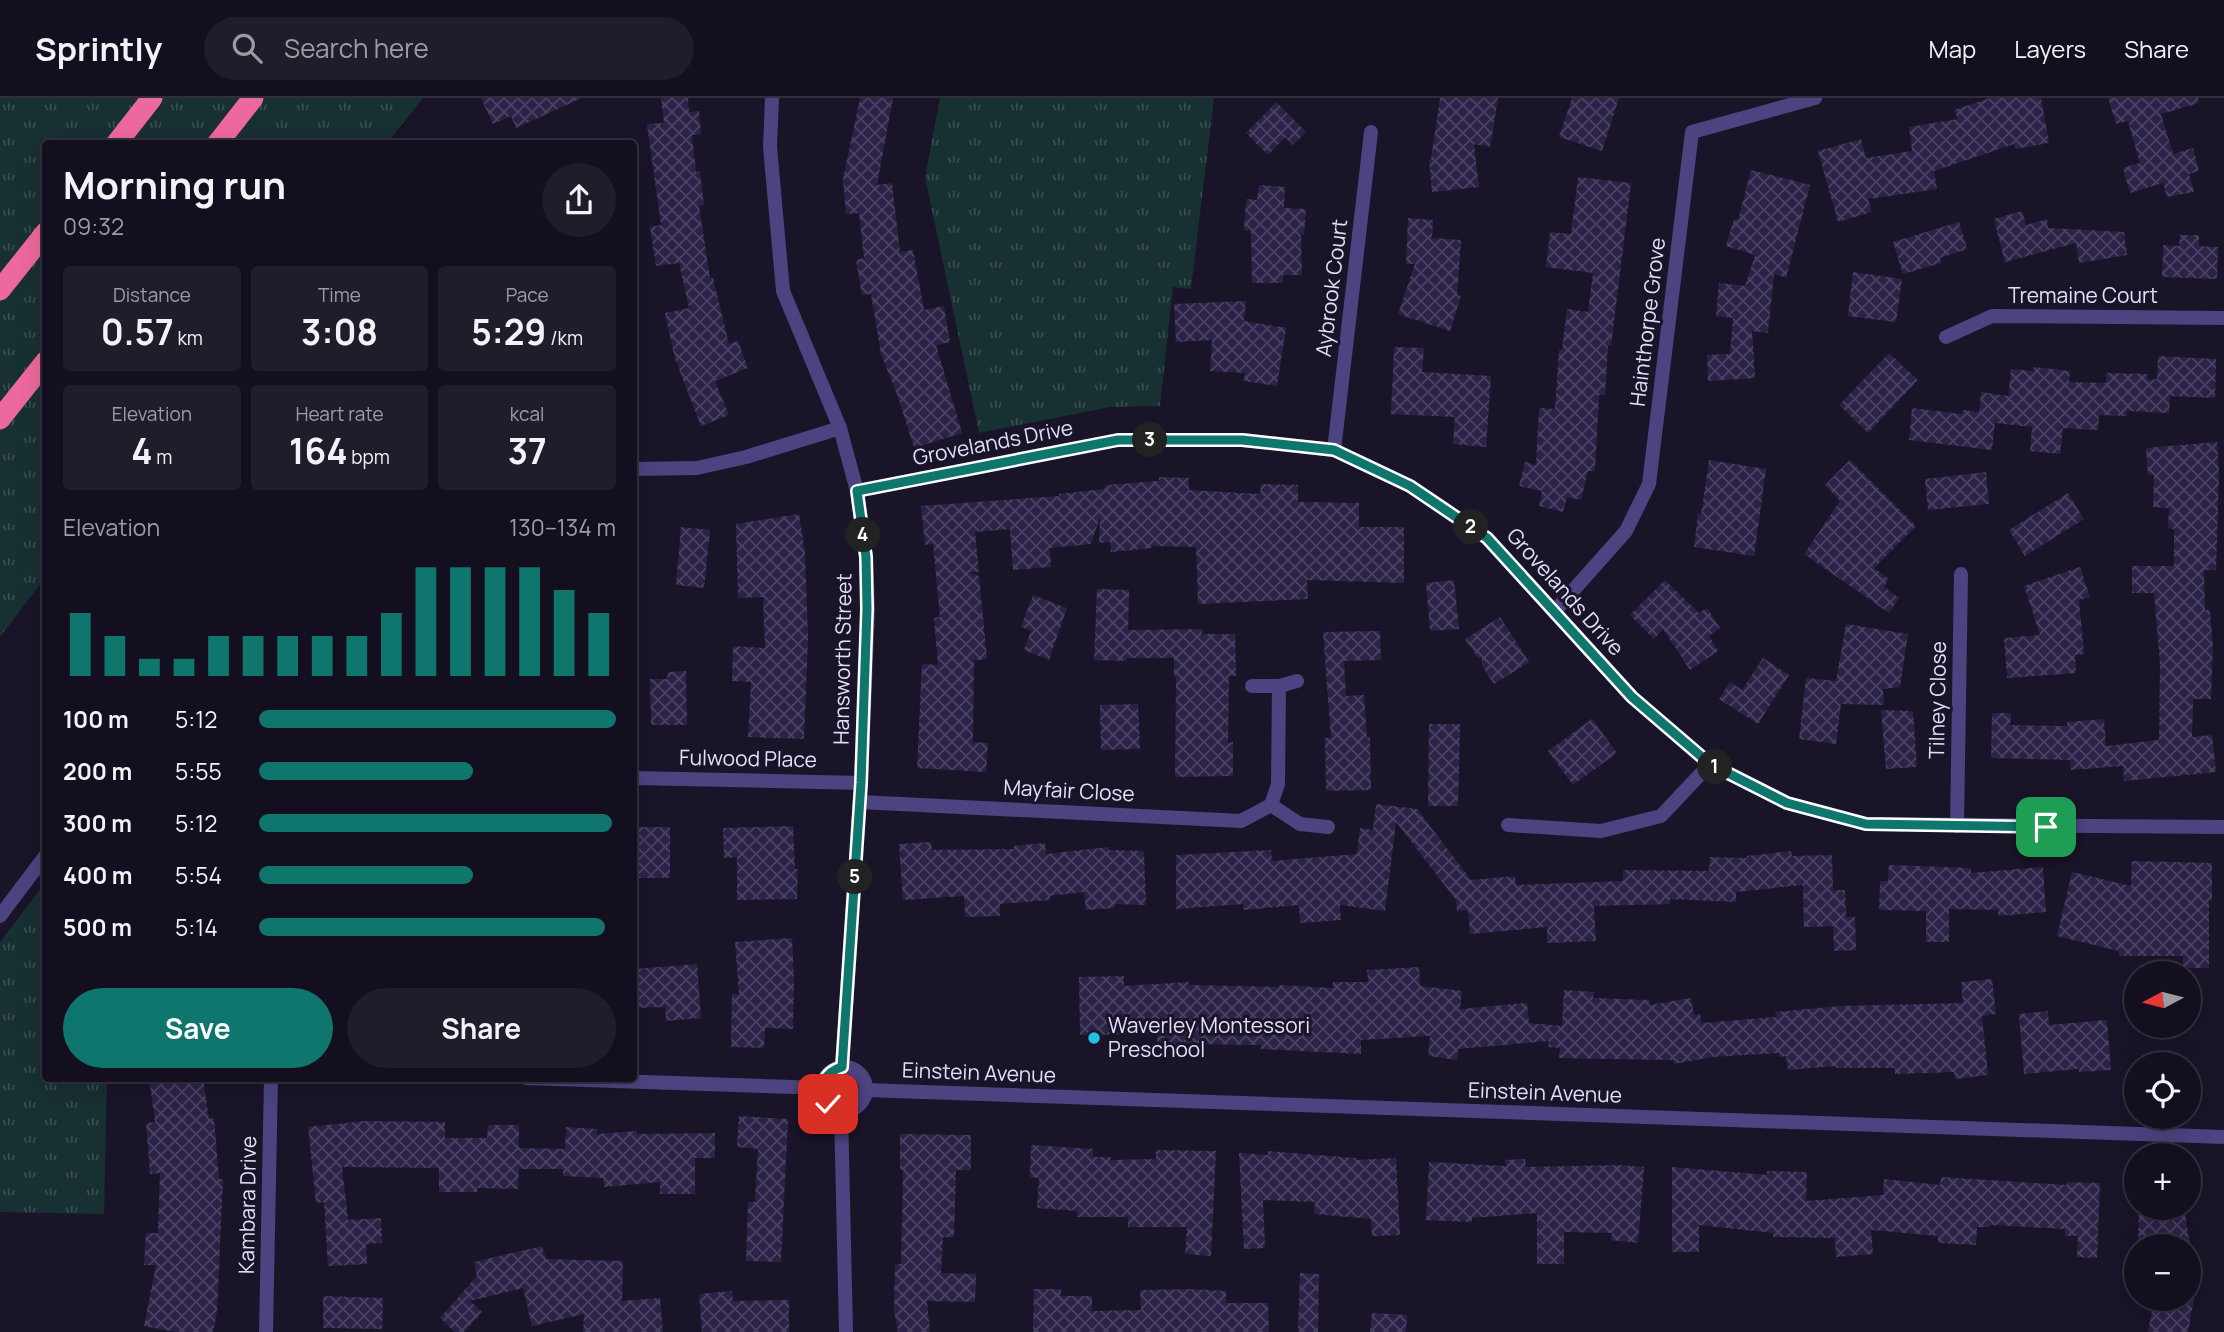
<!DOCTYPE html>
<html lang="en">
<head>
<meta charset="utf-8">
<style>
  body { margin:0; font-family:Manrope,sans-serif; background:#201d2b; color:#f1f3f6; height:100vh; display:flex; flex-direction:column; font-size:26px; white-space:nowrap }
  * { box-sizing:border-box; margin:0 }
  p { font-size:23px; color:#9d9ca4 }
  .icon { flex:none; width:38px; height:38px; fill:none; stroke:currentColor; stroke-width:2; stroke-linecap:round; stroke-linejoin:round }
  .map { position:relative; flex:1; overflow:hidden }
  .drawer { position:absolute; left:42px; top:42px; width:595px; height:942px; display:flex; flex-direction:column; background:#130f1e; border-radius:7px; box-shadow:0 7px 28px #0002,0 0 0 2px #322f3c }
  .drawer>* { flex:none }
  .needle { width:46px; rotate:263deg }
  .fabs { position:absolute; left:2124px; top:863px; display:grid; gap:14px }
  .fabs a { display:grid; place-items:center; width:77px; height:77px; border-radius:50%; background:#130f1e; box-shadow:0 7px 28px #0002,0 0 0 2px #322f3c; font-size:35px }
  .pin { position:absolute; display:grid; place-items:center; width:60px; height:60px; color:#fff; margin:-30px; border-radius:14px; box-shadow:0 4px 10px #0006 }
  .km { position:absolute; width:35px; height:35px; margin:-18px; border-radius:50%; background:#222; color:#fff; font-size:19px; line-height:35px; text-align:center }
  .round { display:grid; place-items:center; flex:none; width:74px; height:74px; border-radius:37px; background:#201d2b }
  .head { display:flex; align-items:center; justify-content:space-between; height:119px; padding:0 21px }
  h1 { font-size:38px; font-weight:700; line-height:52px }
  .figures { display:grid; grid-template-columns:repeat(3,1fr); gap:10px; height:119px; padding:7px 21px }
  .figures div { display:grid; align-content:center; border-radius:7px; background:#201d2b; text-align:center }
  .figures b { font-size:35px; font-weight:700 }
  .figures small { font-size:19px; font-weight:400 }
  .figures p { font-size:19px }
  .chart { height:196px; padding:14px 21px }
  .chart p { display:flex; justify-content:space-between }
  .chart svg { width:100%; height:126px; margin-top:7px; stroke:#0f766e; stroke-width:6 }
  .cta { display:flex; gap:14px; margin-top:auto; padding:14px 21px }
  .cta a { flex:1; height:80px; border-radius:42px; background:#0f766e; color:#fff; font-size:28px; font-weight:700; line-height:80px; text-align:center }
  .cta a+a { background:#201d2b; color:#f1f3f6 }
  ul { padding:0 21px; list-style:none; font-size:23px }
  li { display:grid; grid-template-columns:112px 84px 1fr; align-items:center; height:52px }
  li i { height:18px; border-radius:9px; background:#0f766e }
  header { display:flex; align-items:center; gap:42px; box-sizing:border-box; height:98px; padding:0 35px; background:#130f1e; border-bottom:2px solid #322f3c }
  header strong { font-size:33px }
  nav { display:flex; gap:38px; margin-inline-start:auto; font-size:24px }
  .search { width:490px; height:63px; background:#201d2b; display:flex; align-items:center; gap:18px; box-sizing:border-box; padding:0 24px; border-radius:38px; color:#9d9ca4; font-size:26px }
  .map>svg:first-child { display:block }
  .grass { fill:url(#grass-tufts) }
  .building { fill:url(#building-cross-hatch) }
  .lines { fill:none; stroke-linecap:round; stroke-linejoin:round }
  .street { stroke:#4b4481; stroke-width:14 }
  .highway { stroke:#ed689d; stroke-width:21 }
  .route-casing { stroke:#fff; stroke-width:14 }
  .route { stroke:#0f766e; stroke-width:9 }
  .poi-dot { fill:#22c1e4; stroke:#191428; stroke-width:2.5 }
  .labels { text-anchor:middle; stroke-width:6; stroke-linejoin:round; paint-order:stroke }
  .street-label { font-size:21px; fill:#e4defb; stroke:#191428 }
  .poi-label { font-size:21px; fill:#e4defb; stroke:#191428; text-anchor:start }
</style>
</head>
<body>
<header>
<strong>Sprintly</strong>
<div class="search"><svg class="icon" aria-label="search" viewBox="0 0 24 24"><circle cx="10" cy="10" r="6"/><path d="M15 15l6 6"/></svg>Search here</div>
<nav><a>Map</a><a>Layers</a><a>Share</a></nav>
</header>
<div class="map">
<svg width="2224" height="1234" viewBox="0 0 2224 1234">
  <defs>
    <pattern id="grass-tufts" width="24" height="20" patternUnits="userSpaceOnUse" patternTransform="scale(1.75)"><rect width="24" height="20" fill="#173031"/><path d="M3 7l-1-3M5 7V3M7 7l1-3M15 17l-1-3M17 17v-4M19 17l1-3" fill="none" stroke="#394e50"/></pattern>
    <pattern id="building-cross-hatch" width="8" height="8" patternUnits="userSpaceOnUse" patternTransform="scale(1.75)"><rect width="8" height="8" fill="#2c2247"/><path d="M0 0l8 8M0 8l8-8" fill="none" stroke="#4a4262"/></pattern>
  </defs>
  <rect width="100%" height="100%" fill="#191428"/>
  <!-- grass -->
  <g class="grass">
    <polygon points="0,0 423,0 387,45 46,46 45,480 0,539"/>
    <polygon points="940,0 1214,0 1191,191 1173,189 1160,308 1110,309 979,335 925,79"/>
    <polygon points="45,785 46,980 107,980 104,1116 0,1114 0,844"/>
  </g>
  <!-- building -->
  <g class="building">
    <polygon points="481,0 582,0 516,30 511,18 493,26"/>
    <polygon points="661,0 688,0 689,14 699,13 701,36 692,37 696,74 700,73 704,107 699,108 710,180 713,180 729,246 738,243 748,270 715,283 729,317 701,328 675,261 665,215 689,210 679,165 656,168 650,129 661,127 647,26 664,25"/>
    <polygon points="860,0 893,0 877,87 892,85 900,154 913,152 924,212 944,208 950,244 936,247 962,335 914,350 897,296 881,256 871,196 862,197 856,162 864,160 859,115 846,116 843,81"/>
    <polygon points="1440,0 1498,0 1490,49 1474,46 1479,89 1432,94 1429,61 1431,61"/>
    <polygon points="1572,0 1619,0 1602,53 1559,39"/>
    <polygon points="1990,0 2041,0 2049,45 2015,51 2014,46 1934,73 1937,91 1868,101 1872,114 1838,124 1818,53 1861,41 1866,60 1912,53 1909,29 1958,21 1954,12"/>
    <polygon points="2108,0 2198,0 2199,5 2161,16 2173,56 2193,50 2199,73 2189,76 2194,94 2167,99 2163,85 2130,95 2123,70 2140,65 2128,23 2116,26"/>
    <polygon points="1276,4 1306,34 1293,47 1285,39 1268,57 1246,35"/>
    <polygon points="1751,72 1810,87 1786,180 1774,176 1768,235 1752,233 1755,280 1708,283 1707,257 1730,256 1733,220 1716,218 1719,185 1745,188 1755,157 1726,148 1734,121 1738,122"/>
    <polygon points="1578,79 1631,85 1611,248 1608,247 1605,297 1599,297 1595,373 1588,373 1581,402 1567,399 1563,414 1539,408 1542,393 1519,388 1525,364 1536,367 1539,310 1555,311 1559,252 1562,252 1567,211 1588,214 1593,175 1546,169 1550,134 1571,136"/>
    <polygon points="1259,87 1285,89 1284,110 1306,111 1304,137 1301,136 1302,177 1283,177 1283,185 1252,185 1251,133 1244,132 1246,101 1257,102"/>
    <polygon points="2022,113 2026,127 2047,121 2048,130 2124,134 2127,157 2079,165 2076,145 2005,164 1994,121"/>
    <polygon points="1408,120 1433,122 1432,140 1461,142 1457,197 1461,198 1450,233 1398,216 1415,166 1406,166"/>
    <polygon points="1959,124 1967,151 1940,160 1941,165 1903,176 1893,144"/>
    <polygon points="2180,137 2199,137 2199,148 2218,149 2217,181 2162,179 2163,147 2179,148"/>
    <polygon points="1853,174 1902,181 1896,224 1848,218"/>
    <polygon points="1246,203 1244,223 1286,230 1277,288 1244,283 1245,275 1210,273 1212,242 1176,244 1174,206"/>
    <polygon points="1394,249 1424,250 1422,274 1491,278 1486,349 1453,346 1455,319 1391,316"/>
    <polygon points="1889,255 1918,282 1868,335 1839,307"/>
    <polygon points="2158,258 2216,261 2215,300 2170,298 2169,315 2127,313 2127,318 2099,317 2098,332 2063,330 2060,356 2030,353 2032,329 1995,325 1992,352 1909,342 1912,310 1962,316 1963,312 1979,314 1981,294 2008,298 2011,271 2033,273 2034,269 2070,273 2069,284 2106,285 2106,275 2147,276 2148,282 2157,281"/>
    <polygon points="2217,344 2219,375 2216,472 2204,472 2205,512 2210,512 2213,549 2211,601 2193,601 2192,639 2212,637 2216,674 2124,683 2123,668 2071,672 2070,662 1991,660 1992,615 2011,615 2010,627 2067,628 2067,624 2104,621 2106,648 2159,642 2160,566 2154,495 2132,495 2132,468 2174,468 2174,431 2168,430 2169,410 2153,409 2154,377 2148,377 2146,350"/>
    <polygon points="1709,362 1766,371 1754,458 1694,449 1698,416 1701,417"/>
    <polygon points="1850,362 1916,428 1874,470 1889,481 1884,489 1899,500 1889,515 1804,456 1840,403 1825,387"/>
    <polygon points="1986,374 1989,406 1928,412 1925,381"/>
    <polygon points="1159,379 1189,380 1189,392 1260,396 1261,386 1298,387 1298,404 1359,405 1359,429 1404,429 1404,485 1307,482 1308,501 1198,506 1196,449 1152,448 1152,450 1111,454 1110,444 1099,445 1100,419 1091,446 1050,450 1051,469 1013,472 1010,431 975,434 979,474 969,474 979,478 987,561 974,562 973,644 988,645 986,674 917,670 922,566 938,567 934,520 940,519 933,446 925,447 921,408 1059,398 1059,396 1105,391 1105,387 1159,383"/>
    <polygon points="2068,395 2084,421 2025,458 2009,432"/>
    <polygon points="799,416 805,454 808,540 804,641 748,639 751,584 732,583 733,548 765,550 763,499 738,500 736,426"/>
    <polygon points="681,429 710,432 704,490 676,487"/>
    <polygon points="2080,469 2090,499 2079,502 2084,556 2075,557 2076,575 2007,580 2004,540 2040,537 2024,488"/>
    <polygon points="1454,482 1459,531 1430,533 1426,485"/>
    <polygon points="1665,482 1699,515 1707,510 1720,530 1709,538 1718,553 1690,572 1663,531 1654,541 1630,517"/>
    <polygon points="1097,491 1129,492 1128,532 1202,531 1202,536 1235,536 1236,578 1229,578 1228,645 1233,644 1233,678 1175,679 1176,579 1174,579 1174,560 1127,560 1126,563 1094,562"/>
    <polygon points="1033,497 1067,510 1049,562 1024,552 1031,533 1021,529"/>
    <polygon points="1500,519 1529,564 1494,586 1482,568 1482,560 1478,560 1465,541"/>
    <polygon points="1846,526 1908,536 1900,589 1883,591 1884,607 1841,606 1836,646 1799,641 1806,580 1836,583"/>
    <polygon points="1380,533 1381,562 1344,563 1346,598 1364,597 1367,640 1370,639 1371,692 1326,693 1325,640 1331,640 1323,534"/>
    <polygon points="1763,560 1789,577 1758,626 1719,601 1730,584 1742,592"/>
    <polygon points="686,573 687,627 651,627 650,581 667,581 668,574"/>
    <polygon points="1138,606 1140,651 1101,652 1100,607"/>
    <polygon points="1881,612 1913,613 1917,669 1886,671"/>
    <polygon points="1592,621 1617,655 1573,687 1548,653"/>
    <polygon points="1429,626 1460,626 1458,708 1428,708"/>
    <polygon points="1376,706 1417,711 1471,782 1515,778 1516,787 1623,783 1623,772 1709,773 1710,759 1747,760 1747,758 1791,753 1792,758 1832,757 1833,792 1845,792 1846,819 1855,819 1856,852 1834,853 1833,828 1804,829 1803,787 1736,794 1736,804 1670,801 1670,806 1594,808 1596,843 1547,845 1547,829 1470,836 1468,812 1457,813 1456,802 1396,724 1385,813 1340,807 1341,822 1300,825 1299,807 1244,812 1243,806 1176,811 1176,757 1271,752 1272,763 1357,756 1360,730 1373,732"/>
    <polygon points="793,728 795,771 798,771 797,801 737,802 737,759 724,760 723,730"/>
    <rect x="634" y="729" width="36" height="51"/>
    <polygon points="931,744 932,752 1014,751 1014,748 1045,745 1046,756 1109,749 1109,752 1144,753 1146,807 1114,806 1115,810 1086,812 1084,794 1050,798 1050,802 1000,806 1000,818 965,819 964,798 903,802 899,746"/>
    <polygon points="2132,763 2212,765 2212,802 2209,802 2209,870 2183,870 2183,858 2119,858 2119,853 2057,838 2072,774 2131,788"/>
    <polygon points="1889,767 1971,770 1971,775 2043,769 2046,814 1998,818 1998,812 1949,811 1949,844 1926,844 1926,813 1879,812 1880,783 1888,783"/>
    <polygon points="792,840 794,880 793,931 765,930 764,950 731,949 732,896 739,896 735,844"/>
    <polygon points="697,866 701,920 666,923 665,909 634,910 634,871"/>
    <polygon points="1419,869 1420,888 1462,893 1460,911 1527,905 1529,925 1562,928 1564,892 1594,894 1593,900 1650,902 1649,907 1691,900 1694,917 1700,916 1702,925 1776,919 1775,914 1840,908 1963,905 1961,884 1992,881 1996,916 1982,918 1988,977 1955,981 1954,974 1895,976 1895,970 1836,970 1836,968 1788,972 1786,958 1779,959 1779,955 1712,959 1674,966 1673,962 1559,960 1560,950 1548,949 1549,943 1458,951 1457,962 1428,958 1430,938 1361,942 1361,956 1261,951 1261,947 1193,946 1193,948 1157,950 1157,936 1080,937 1079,879 1124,878 1124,888 1189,884 1189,887 1279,889 1280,887 1333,890 1333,884 1368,884 1367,872"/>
    <polygon points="2048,913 2049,927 2107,922 2111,972 2079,974 2079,971 2024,976 2019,916"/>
    <polygon points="149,980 203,980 209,1021 214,1020 219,1081 223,1081 217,1214 213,1234 176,1234 144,1228 156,1167 144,1167 146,1135 158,1135 160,1075 150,1076 146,1025 155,1024"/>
    <polygon points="739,1018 788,1021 781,1164 746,1163 748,1104 755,1104 758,1051 737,1049"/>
    <polygon points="365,1023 445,1024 445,1040 487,1040 488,1027 519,1027 519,1050 565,1051 566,1029 597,1031 597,1036 637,1033 637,1036 715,1035 715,1060 695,1060 695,1096 660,1096 660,1084 604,1089 603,1080 563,1078 563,1071 519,1071 518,1091 477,1090 477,1094 439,1094 439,1070 342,1069 348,1122 381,1120 382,1145 366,1146 367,1166 328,1168 324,1104 316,1105 308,1029"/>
    <polygon points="900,1036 971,1037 971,1072 956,1072 954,1139 943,1139 941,1175 976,1176 975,1204 927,1203 930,1234 898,1234 894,1212 895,1166 901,1166 903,1072 900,1072"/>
    <polygon points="1031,1047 1093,1051 1093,1059 1111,1059 1111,1062 1156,1061 1156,1052 1216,1053 1211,1158 1185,1156 1187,1129 1128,1129 1128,1119 1077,1119 1077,1113 1037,1110 1039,1080 1030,1079"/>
    <polygon points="1268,1053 1356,1060 1356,1062 1396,1060 1400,1137 1372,1138 1371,1121 1314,1116 1315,1104 1263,1102 1265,1150 1244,1151 1239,1055 1268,1057"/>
    <polygon points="1525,1061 1526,1069 1618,1067 1644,1069 1638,1145 1611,1142 1612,1135 1564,1134 1564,1166 1537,1166 1537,1115 1472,1120 1472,1124 1426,1122 1429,1064 1506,1068 1505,1062"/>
    <polygon points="1672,1069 1767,1077 1767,1073 1807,1074 1806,1103 1883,1097 1884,1081 1940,1087 1941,1079 2067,1087 2067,1084 2100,1085 2097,1160 2077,1159 2078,1138 2065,1138 2065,1131 1990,1127 1990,1129 1977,1129 1976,1147 1938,1145 1938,1138 1871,1132 1873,1156 1836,1159 1835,1140 1773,1139 1773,1135 1699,1127 1699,1154 1672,1154"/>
    <polygon points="2139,1110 2184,1110 2190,1148 2138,1148"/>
    <polygon points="542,1148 546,1161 623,1163 622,1203 660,1200 663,1234 583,1234 584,1216 532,1228 523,1190 470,1203 482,1214 464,1234 455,1234 440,1220 477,1178 474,1164"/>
    <polygon points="1300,1175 1319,1176 1318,1234 1298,1234"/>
    <polygon points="1034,1191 1061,1191 1061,1198 1092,1198 1092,1213 1141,1212 1140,1192 1190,1191 1226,1193 1226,1205 1268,1205 1269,1234 1033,1234"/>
    <polygon points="732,1193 733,1203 789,1202 789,1234 702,1234 699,1196"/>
    <polygon points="323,1198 383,1200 382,1231 323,1230"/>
    <polygon points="2154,1200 2194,1200 2188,1234 2148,1234"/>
    <polygon points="1372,1215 1407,1217 1406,1234 1370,1234"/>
  </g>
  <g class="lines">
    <!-- street -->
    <g class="street">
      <polyline points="772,0 770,49 783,193 840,330 857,393 866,459 868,511 861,685 842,969"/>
      <polyline points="1946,239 1992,218 2224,220"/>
      <polyline points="1334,352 1371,34"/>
      <polyline points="634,371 697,370 746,359 840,330"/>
      <polyline points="857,393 1118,342 1243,342 1334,352 1410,388 1487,440 1632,599 1710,666 1787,705 1866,726 2224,729"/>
      <polyline points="1554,514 1626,433 1649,386 1692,34 1815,0"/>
      <polyline points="1252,588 1279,588 1297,583"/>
      <polyline points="634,680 861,685"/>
      <polyline points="860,704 1241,723 1271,707 1278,686 1279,588"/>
      <polyline points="1271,707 1300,726 1328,729"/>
      <polyline points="1508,727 1601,733 1661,718 1710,666"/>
      <polyline points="1957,728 1961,476"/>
      <polyline points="0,818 46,757"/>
      <circle cx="844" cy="991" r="22"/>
      <polyline points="526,980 822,990"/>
      <polyline points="865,992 2224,1039"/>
      <polyline points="841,1012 846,1234"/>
      <polyline points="266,1234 271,980"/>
    </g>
    <!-- highway -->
    <g class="highway">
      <polyline points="116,46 152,0"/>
      <polyline points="217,46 253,0"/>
      <polyline points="0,192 46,134"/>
      <polyline points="0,321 46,263"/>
    </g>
  </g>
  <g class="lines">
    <!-- route casing -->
    <g class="route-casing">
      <path id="route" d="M828 1006C817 990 824 974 842 969L861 685 867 511 866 459 857 393 1118 342H1242L1334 352 1410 388 1487 440 1632 599 1710 666 1787 705 1866 726 2046 729"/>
    </g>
    <!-- route -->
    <use href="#route" class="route"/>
  </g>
  <!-- markers -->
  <circle class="poi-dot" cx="1094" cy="940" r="7"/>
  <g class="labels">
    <!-- street labels -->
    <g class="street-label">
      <text transform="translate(1332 190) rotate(-83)" y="7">Aybrook Court</text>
      <text x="2083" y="205">Tremaine Court</text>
      <text transform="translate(1648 224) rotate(-83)" y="7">Hainthorpe Grove</text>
      <text transform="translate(993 345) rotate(-11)" y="7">Grovelands Drive</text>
      <text transform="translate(1565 494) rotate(48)" y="7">Grovelands Drive</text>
      <text transform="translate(843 561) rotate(-89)" y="7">Hansworth Street</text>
      <text transform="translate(1938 602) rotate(-89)" y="7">Tilney Close</text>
      <text transform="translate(748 661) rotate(1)" y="7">Fulwood Place</text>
      <text transform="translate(1069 693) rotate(3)" y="7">Mayfair Close</text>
      <text transform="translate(979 975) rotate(2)" y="7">Einstein Avenue</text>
      <text transform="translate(1545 995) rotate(2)" y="7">Einstein Avenue</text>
      <text transform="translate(248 1107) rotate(-89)" y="7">Kambara Drive</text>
    </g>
    <!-- poi labels -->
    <g class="poi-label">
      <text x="1108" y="935">Waverley Montessori<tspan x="1108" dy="24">Preschool</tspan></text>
    </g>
  </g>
</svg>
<div class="fabs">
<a><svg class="needle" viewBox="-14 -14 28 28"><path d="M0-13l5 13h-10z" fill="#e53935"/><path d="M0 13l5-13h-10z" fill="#9d9ca4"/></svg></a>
<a><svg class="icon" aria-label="locate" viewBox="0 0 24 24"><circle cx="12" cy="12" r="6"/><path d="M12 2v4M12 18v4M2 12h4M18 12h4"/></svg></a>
<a>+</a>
<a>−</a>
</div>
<div class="pin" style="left:2046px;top:729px;background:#1e9e55"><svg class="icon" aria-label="arrive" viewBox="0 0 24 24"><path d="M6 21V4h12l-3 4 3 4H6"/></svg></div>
<div class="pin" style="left:828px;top:1006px;background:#d93025"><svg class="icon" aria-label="check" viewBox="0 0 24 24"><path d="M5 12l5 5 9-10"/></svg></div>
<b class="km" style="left:1715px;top:669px">1</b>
<b class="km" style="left:1471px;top:429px">2</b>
<b class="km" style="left:1150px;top:342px">3</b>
<b class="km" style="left:863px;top:437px">4</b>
<b class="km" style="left:855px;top:779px">5</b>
<section class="drawer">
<div class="head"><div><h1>Morning run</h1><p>09:32</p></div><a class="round"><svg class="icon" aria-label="share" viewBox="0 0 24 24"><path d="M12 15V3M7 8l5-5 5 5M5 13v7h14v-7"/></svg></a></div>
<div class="figures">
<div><p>Distance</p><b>0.57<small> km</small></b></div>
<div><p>Time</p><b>3:08</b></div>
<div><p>Pace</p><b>5:29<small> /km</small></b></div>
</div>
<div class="figures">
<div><p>Elevation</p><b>4<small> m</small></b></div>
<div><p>Heart rate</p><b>164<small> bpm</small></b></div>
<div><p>kcal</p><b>37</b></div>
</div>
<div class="chart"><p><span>Elevation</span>130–134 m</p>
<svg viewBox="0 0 160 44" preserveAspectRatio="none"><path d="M5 44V22M15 44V30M25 44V38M35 44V38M45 44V30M55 44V30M65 44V30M75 44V30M85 44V30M95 44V22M105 44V6M115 44V6M125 44V6M135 44V6M145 44V14M155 44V22"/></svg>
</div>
<ul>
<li><b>100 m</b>5:12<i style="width:100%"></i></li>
<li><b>200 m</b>5:55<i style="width:60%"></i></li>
<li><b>300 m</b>5:12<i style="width:99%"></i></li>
<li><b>400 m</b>5:54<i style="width:60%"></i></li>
<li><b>500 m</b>5:14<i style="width:97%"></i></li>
</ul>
<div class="cta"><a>Save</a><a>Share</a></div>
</section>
</div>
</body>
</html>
